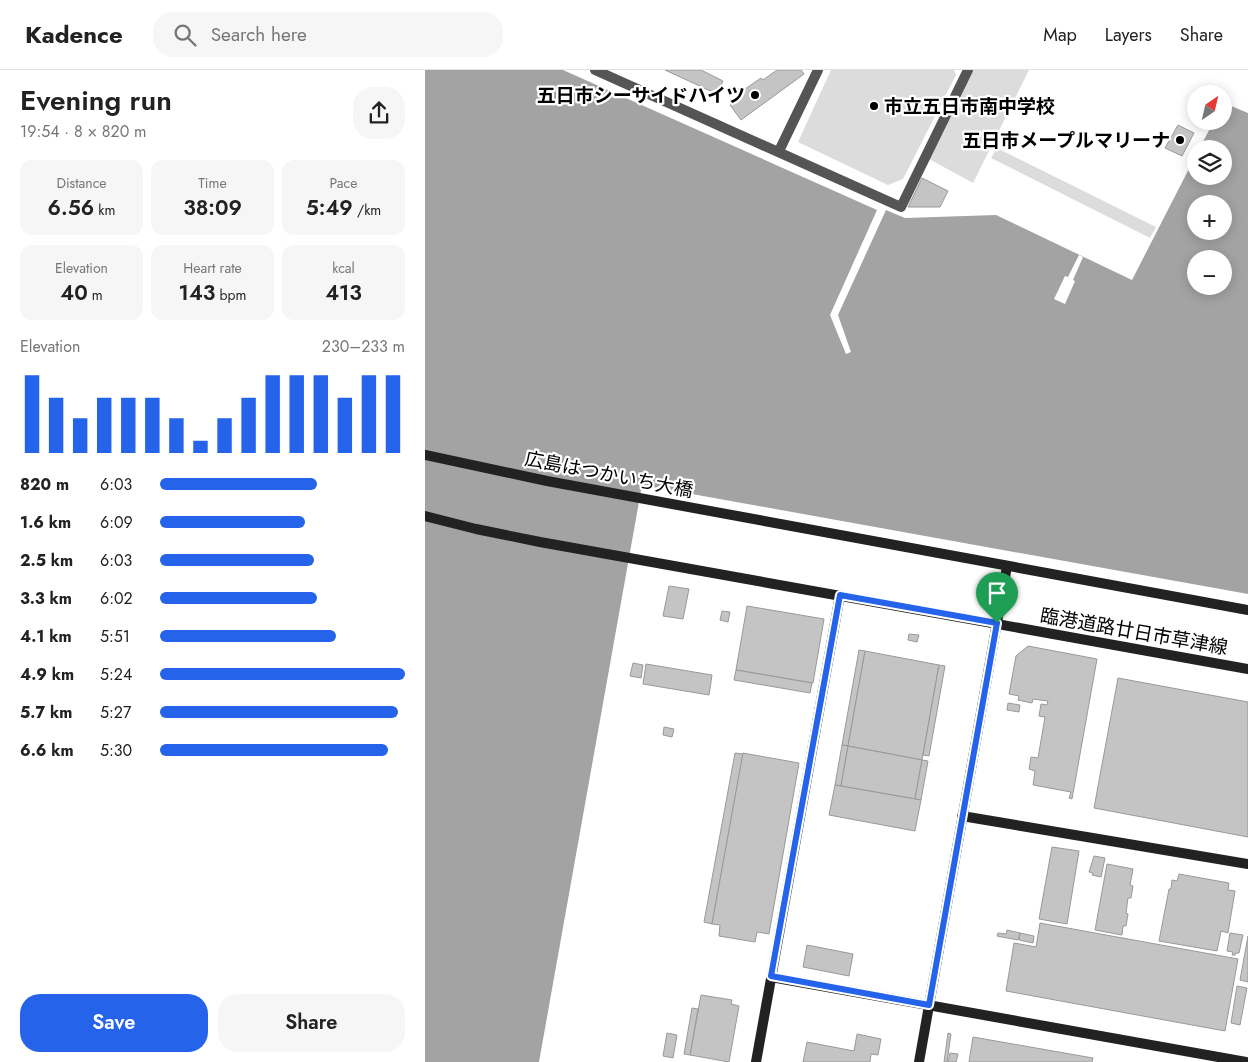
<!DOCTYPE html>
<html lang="en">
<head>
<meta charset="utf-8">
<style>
  body { margin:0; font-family:Jost,"Noto Sans JP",sans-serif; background:#f6f6f6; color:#222; height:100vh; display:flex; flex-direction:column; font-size:19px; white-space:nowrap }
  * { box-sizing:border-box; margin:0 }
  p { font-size:16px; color:#767676 }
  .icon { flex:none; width:28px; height:28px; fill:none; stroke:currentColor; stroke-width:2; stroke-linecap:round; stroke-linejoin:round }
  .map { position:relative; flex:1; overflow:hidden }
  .panel { display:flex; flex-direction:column; background:#fff; width:425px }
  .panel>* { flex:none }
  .needle { width:32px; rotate:34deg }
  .fabs { position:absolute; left:762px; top:15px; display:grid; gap:10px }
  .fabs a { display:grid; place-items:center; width:45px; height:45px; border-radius:50%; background:#fff; box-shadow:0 2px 12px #0003; font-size:25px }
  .pin { position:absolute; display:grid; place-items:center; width:42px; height:42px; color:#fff; margin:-51px -21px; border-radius:50% 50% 50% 0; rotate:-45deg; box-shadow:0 0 5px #0007 }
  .pin .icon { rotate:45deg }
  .round { display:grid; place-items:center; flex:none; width:52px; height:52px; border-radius:20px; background:#f6f6f6 }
  .head { display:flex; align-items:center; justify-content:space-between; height:85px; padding:0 20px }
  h1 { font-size:28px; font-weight:600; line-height:38px }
  .figures { display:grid; grid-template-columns:repeat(3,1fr); gap:8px; height:85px; padding:5px 20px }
  .figures div { display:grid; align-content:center; border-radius:12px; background:#f6f6f6; text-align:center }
  .figures b { font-size:21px; font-weight:600 }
  .figures small { font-size:14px; font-weight:400 }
  .figures p { font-size:14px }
  .chart { height:140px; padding:10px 20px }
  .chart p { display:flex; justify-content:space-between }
  .chart svg { width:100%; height:90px; margin-top:5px; stroke:#2563eb; stroke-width:6 }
  .button { display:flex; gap:10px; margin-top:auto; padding:10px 20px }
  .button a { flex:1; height:58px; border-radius:20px; background:#2563eb; color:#fff; font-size:20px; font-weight:600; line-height:58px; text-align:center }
  .button a+a { background:#f6f6f6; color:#222 }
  ul { padding:0 20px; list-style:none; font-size:16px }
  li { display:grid; grid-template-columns:80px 60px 1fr; align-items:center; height:38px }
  li i { height:12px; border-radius:6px; background:#2563eb }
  header { display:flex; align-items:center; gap:30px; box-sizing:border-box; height:70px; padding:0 25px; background:#fff; border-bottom:1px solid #e0e0e0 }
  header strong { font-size:24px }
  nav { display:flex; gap:28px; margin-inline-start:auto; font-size:18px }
  .search { width:350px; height:45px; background:#f6f6f6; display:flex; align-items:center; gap:12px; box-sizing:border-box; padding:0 18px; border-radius:20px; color:#767676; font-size:19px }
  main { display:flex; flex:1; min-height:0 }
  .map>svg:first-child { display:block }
  .green { fill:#dcdcdc }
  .water { fill:#a3a3a3; fill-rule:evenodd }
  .pier { fill:#fff }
  .building { fill:#c4c4c4; stroke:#999 }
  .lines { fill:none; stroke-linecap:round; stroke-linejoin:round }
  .street { stroke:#555; stroke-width:10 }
  .secondary { stroke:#222; stroke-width:10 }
  .route-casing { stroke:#fff; stroke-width:10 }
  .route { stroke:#2563eb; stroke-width:6 }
  .poi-dot { fill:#000; stroke:#fff; stroke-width:2 }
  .labels { text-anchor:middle; stroke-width:4.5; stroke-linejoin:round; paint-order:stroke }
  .poi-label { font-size:19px; font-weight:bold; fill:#000; stroke:#fff; text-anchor:end }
  .street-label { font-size:19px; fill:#000; stroke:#fff }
</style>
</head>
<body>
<header>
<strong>Kadence</strong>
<div class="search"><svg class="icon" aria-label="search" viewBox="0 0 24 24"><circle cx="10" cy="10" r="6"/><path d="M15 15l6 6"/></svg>Search here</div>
<nav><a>Map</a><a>Layers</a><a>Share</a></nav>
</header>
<main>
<section class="panel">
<div class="head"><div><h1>Evening run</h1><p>19:54 · 8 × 820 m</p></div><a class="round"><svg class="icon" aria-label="share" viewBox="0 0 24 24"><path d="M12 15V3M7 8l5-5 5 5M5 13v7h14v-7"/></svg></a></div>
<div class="figures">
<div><p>Distance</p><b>6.56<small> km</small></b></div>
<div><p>Time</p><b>38:09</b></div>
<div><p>Pace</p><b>5:49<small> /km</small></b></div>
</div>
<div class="figures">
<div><p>Elevation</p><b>40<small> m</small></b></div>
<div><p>Heart rate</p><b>143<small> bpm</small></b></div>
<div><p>kcal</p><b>413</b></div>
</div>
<div class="chart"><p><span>Elevation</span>230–233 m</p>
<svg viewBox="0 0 160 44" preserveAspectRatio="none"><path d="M5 44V6M15 44V17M25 44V27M35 44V17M45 44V17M55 44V17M65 44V27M75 44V38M85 44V27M95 44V17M105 44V6M115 44V6M125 44V6M135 44V17M145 44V6M155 44V6"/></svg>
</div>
<ul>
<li><b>820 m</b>6:03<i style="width:64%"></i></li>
<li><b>1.6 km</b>6:09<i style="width:59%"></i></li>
<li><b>2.5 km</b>6:03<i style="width:63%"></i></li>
<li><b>3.3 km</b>6:02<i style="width:64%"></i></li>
<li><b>4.1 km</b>5:51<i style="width:72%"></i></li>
<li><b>4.9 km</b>5:24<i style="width:100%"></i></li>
<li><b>5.7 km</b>5:27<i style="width:97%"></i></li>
<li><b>6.6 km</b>5:30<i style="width:93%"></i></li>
</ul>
<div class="button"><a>Save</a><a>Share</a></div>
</section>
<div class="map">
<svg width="823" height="992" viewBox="0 0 823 992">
  <rect width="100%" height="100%" fill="#fff"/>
  <!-- green -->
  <g class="green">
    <polygon points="406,0 529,0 531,5 478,109 463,115 373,72"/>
    <polygon points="547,0 604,0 548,113 504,89"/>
    <polygon points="572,78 731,157 725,168 566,88"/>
  </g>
  <!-- water -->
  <path class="water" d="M0 0H138L452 140 405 245 421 284 426 282 413 245 461 140 480 148 571 145 707 210 771 85V106H799V79H774L789 51H799V33L823 43V524L217 415 114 992H0ZM771 134H799V161H771ZM771 189H799V216H771Z"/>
  <!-- pier -->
  <polygon class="pier" points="654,185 658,187 648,210 650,211 640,234 629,229 640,206 643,207"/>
  <!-- building -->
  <g class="building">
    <polygon points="240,0 276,0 298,11 292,24"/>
    <polygon points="352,0 376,0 379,4 316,50 305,35 314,29 309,22 317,16 320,19 336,8 338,10"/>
    <polygon points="753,55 769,63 757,86 740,78"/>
    <polygon points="497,108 523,121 515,137 483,137"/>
    <polygon points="244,516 264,519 258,549 238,546"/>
    <polygon points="322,536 399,549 388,613 311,600"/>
    <polygon points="297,541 305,542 303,552 295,550"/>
    <polygon points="484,564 494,565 492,572 483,570"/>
    <polygon points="603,576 672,589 647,729 644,728 646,722 608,715 610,701 604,699 606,687 613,688 620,647 614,646 616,634 622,635 623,631 608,629 607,633 593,630 594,626 584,624 591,586"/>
    <polygon points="434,580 440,581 423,676 417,675"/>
    <polygon points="440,581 514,595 497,690 423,676"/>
    <polygon points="208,593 218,595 216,608 205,606"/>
    <polygon points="221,594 287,605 284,625 218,614"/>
    <polygon points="514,595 520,596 504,686 498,685"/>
    <polygon points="311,600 387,613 385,623 309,610"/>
    <polygon points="693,608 823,632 823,767 669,738"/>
    <polygon points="583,633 595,635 594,642 582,640"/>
    <polygon points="239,657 249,659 247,667 238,665"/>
    <polygon points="417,675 423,676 416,716 410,715"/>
    <polygon points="423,676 497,690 490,729 416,716"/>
    <polygon points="310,683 318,684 287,854 279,852"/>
    <polygon points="318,683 374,693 344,864 332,862 330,872 294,866 295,855 287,854"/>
    <polygon points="497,690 503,691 496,730 490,729"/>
    <polygon points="410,715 496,730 490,761 404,745"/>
    <polygon points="627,777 654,781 642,854 614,849"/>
    <polygon points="669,786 680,788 676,807 667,805 668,803 664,802"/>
    <polygon points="682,794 708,799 705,815 708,816 706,828 703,828 701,843 703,844 701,856 698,856 697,865 670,860"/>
    <polygon points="754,804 804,813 803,820 810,821 803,863 796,861 792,881 734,871 744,819 746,819 747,810 752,811"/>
    <polygon points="615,853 813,889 800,961 581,921 589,873 611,877"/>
    <polygon points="582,860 595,863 593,870 572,866 573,863 581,864"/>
    <polygon points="595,863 609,866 608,873 594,870"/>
    <polygon points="805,863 818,865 814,883 811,883 810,885 807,885 808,882 802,881"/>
    <polygon points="823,866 823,912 815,910"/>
    <polygon points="382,875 428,884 424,906 378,897"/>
    <polygon points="812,916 822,918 815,955 806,953"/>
    <polygon points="276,925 307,930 306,934 314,936 304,992 265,985"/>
    <polygon points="267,938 273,939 265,985 259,984"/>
    <polygon points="242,963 252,965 248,988 238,986"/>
    <polygon points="523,963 526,964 522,992 519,992"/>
    <polygon points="432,964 456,969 453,985 446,984 445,992 378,992 382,972 429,981"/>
    <polygon points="548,967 668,988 667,992 544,992"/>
    <polygon points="525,983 533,984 531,992 523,992"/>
  </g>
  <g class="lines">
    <!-- street -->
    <g class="street">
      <polyline points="170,0 476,137 543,0"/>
      <polyline points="354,81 393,0"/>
    </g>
    <!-- secondary -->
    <g class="secondary">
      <polyline points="0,385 122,411 823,540"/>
      <polyline points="0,446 51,459 115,472 823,599"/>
      <polyline points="537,746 823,794"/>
      <polyline points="346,907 821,992"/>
      <polyline points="331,992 415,525"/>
      <polyline points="494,992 582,496"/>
    </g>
  </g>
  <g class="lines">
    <!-- route casing -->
    <g class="route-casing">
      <polygon id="route" points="415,525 572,553 504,935 346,906"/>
    </g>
    <!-- route -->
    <use href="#route" class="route"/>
  </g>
  <!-- markers -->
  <g class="poi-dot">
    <circle cx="330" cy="25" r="5"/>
    <circle cx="449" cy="36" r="5"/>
    <circle cx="755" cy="70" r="5"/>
  </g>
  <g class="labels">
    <!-- poi labels -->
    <g class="poi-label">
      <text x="320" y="32">五日市シーサイドハイツ</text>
      <text x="459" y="43" text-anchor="start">市立五日市南中学校</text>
      <text x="745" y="77">五日市メープルマリーナ</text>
    </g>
    <!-- street labels -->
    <g class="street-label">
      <text transform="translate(184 404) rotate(11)" y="7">広島はつかいち大橋</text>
      <text transform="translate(709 561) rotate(10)" y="7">臨港道路廿日市草津線</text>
    </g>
  </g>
</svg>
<div class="fabs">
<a><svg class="needle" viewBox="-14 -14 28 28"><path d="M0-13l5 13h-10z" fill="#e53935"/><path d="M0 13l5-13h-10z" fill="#767676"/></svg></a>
<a><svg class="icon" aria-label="layers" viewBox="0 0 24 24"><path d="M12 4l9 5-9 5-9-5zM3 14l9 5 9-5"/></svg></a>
<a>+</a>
<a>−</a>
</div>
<div class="pin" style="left:572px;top:553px;background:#1e9e55"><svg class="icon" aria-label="arrive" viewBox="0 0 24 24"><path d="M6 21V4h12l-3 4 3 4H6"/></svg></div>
</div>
</main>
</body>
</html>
